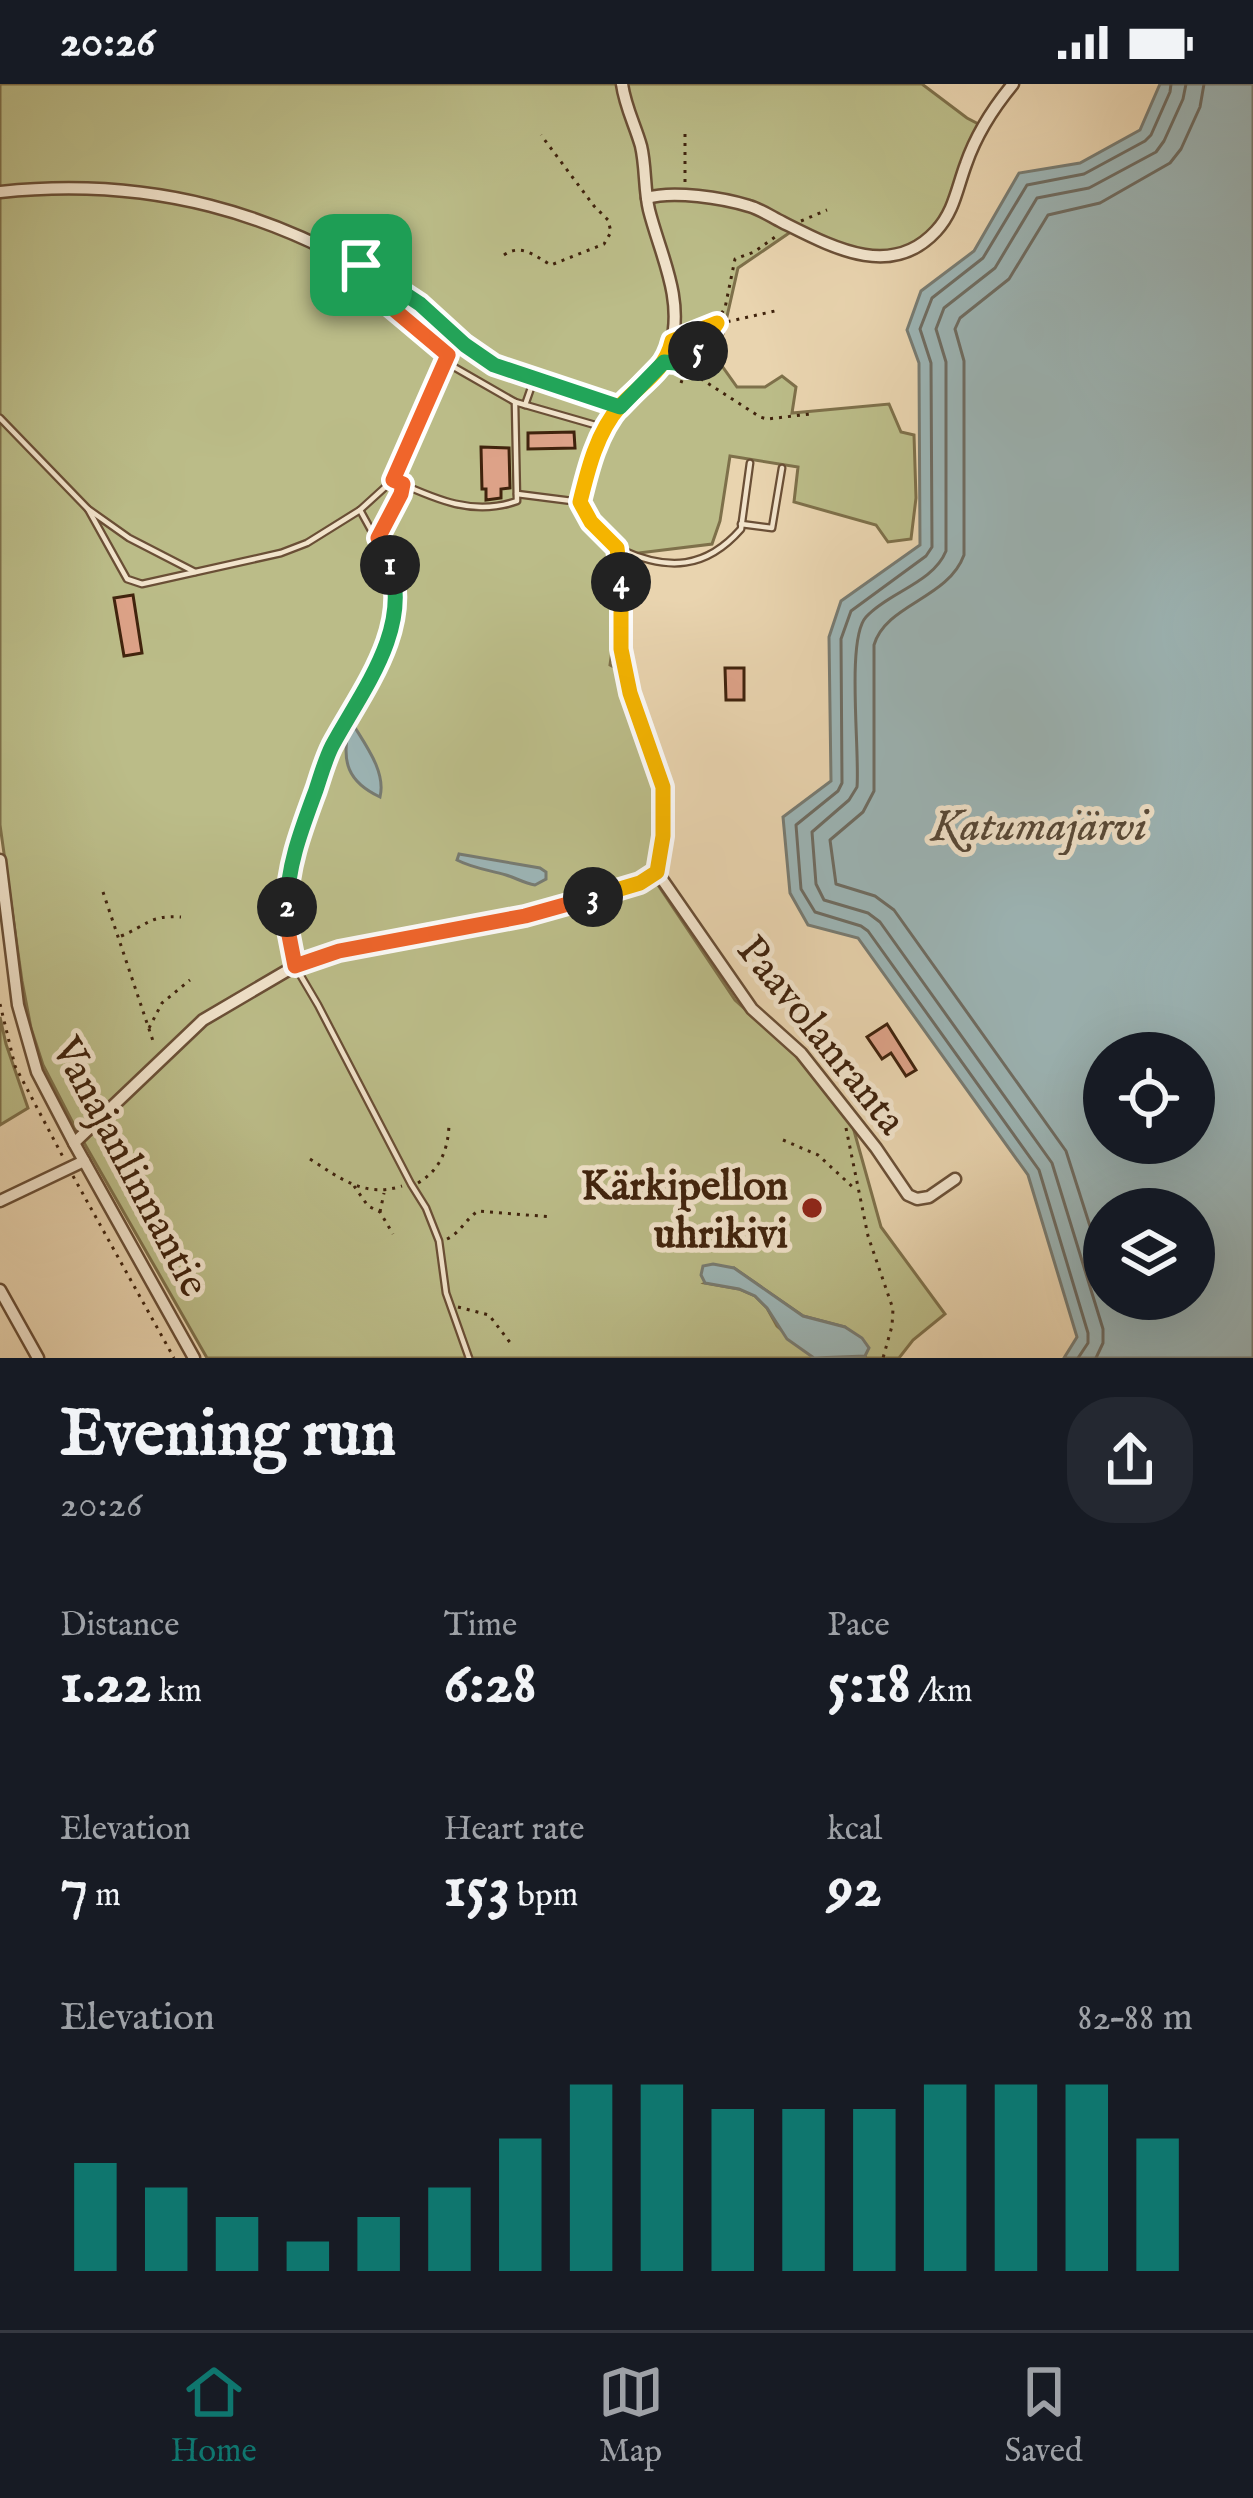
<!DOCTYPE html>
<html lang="en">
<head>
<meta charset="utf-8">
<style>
  body { margin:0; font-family:"IM FELL English",serif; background:#242831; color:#f1f3f6; height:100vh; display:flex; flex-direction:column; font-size:45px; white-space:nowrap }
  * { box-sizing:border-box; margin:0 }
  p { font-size:39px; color:#9ea1a6 }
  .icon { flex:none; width:66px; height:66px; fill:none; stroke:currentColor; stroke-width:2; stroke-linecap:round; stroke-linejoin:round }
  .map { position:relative; height:1274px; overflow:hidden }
  .side { display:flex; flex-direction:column; background:#171b24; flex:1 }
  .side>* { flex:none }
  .controls { position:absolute; left:1083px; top:948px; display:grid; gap:24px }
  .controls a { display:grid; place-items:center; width:132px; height:132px; border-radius:50%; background:#171b24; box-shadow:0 12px 48px #0002; font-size:60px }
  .pin { position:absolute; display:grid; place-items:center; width:102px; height:102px; color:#fff; margin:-51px; border-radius:24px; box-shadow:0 6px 18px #0006 }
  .km { position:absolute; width:60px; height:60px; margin:-30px; border-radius:50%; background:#222; color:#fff; font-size:33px; line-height:60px; text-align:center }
  .round { display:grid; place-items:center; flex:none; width:126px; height:126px; border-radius:48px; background:#242831 }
  .summary { display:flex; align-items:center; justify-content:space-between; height:204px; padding:0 60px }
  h1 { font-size:66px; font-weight:700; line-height:90px }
  .metrics { display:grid; grid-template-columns:repeat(3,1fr); gap:18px; height:204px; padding:12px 60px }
  .metrics div { display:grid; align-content:center }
  .metrics b { font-size:60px; font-weight:700 }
  .metrics small { font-size:33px; font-weight:400 }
  .metrics p { font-size:33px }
  .chart { height:336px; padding:24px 60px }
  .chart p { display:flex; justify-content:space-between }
  .chart svg { width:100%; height:216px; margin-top:12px; stroke:#0f766e; stroke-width:6 }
  .status { display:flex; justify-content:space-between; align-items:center; height:84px; padding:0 60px; background:#171b24; direction:ltr }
  .status svg { height:33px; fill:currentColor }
  .tabs { display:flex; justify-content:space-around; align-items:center; height:168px; border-top:3px solid #363941; background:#171b24; font-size:33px; color:#9ea1a6 }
  .tabs a { display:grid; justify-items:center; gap:6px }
  .tabs .on { color:#0f766e }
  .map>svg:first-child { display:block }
  .green { fill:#bbbc88; stroke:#7e704a; stroke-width:3 }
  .water { fill:#9cb5b6; stroke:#777b72; stroke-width:3; fill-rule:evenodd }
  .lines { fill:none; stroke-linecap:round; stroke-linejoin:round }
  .shore { stroke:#6e6c62; stroke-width:3 }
  .building { fill:#dda288; stroke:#40230d; stroke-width:3 }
  .lane-casing { stroke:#6a4f36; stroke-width:9 }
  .street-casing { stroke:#6a4f36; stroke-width:15 }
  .path { stroke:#40230d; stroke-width:3; stroke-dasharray:3 6; stroke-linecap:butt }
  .lane { stroke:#f1e3cb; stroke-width:4.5 }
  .street { stroke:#f1e3cb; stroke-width:10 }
  .split-1-casing { stroke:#fff; stroke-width:24 }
  .split-2-casing { stroke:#fff; stroke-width:24 }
  .split-3-casing { stroke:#fff; stroke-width:24 }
  .split-4-casing { stroke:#fff; stroke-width:24 }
  .split-5-casing { stroke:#fff; stroke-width:24 }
  .split-6-casing { stroke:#fff; stroke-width:24 }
  .split-1 { stroke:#f0652b; stroke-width:15 }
  .split-2 { stroke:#22a559; stroke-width:15 }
  .split-3 { stroke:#f0652b; stroke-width:15 }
  .split-4 { stroke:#f5b400; stroke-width:15 }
  .split-5 { stroke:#f5b400; stroke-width:15 }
  .split-6 { stroke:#22a559; stroke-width:15 }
  .poi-dot { fill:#8f2418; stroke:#f1e3cb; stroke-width:4.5 }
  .labels { text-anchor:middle; stroke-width:10; stroke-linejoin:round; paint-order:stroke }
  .street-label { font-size:42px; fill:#40230d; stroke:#f1e3cb }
  .poi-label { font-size:42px; font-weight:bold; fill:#40230d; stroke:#f1e3cb; text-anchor:end }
  .water-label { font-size:45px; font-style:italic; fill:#574837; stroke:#f1e3cb }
</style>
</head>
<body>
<div class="status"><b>20:26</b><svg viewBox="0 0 49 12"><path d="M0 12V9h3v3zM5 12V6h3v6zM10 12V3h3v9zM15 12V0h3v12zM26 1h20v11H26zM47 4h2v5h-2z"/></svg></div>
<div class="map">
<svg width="1253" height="1274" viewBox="0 0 1253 1274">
  <rect width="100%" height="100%" fill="#e9d4af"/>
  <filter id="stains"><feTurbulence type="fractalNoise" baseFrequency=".00167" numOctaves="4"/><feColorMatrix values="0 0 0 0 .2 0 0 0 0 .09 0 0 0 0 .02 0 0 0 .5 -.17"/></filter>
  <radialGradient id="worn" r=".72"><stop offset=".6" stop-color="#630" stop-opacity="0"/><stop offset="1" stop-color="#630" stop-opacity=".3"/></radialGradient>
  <!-- green -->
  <g class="green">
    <polygon points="0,0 922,0 967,34 984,43 945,129 918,159 873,172 795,145 738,184 723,250 710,265 737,303 765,303 782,292 796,303 792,329 889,320 901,348 914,351 916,414 911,455 888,458 876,441 794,418 798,383 730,372 720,437 712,460 614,472 621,505 610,581 619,586 658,713 657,756 648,786 735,916 806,981 853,1043 881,1143 945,1230 913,1256 899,1274 842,1274 865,1272 845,1243 803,1232 734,1184 705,1199 739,1205 755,1212 767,1224 777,1242 814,1274 207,1274 75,1043 43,981 31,944 22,897 0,741"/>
    <polygon points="0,933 6,960 28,1024 0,1041"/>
  </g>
  <!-- water -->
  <g class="water">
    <path d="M1160 0H1253V1274H1064L1077 1253 1028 1091 858 854 808 841 790 809 783 733 831 697 829 553 841 517 920 461 919 279 907 246 921 207 974 167 1019 89 1080 79 1140 46ZM1104 969H1194V1059H1104ZM1104 1125H1194V1215H1104Z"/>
    <path d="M354 642C367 663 386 689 380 713 348 698 341 678 349 644Z"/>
    <path d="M459 770 540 784 546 788V795L535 801C524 799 516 794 506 791 489 786 472 784 457 776Z"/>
    <polygon points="713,1180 734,1184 803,1232 845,1243 862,1254 869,1264 865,1272 814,1274 787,1255 767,1224 755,1212 739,1205 705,1199 701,1191 703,1182"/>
  </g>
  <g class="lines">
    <!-- shore -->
    <g class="shore">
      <path d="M1104 1186 1066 1067 894 826 875 812 836 800 830 756 863 728 874 707V561C886 520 948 515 964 471V277L955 245 960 234 1009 195 1048 131 1100 119 1170 79 1181 65 1200 23 1204 0"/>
      <polyline points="1078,1274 1088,1259 1088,1249 1039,1086 868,847 861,842 815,828 801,805 796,741 838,707 842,699 841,555 851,527 926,472 932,463 931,279 920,245 932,214 983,174 1027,101 1084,90 1145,57 1151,51 1170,8 1171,0"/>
      <path d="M1096 1274 1103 1259V1245L1052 1079 880 838 868 829 824 816 816 800 812 748 849 716 857 703C860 667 846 555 866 533 889 508 933 499 946 467V278L936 245 944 224 995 184 1037 114 1089 104 1156 68 1164 57 1183 15 1186 0"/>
    </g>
  </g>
  <!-- building -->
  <g class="building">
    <polygon points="574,348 575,364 528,365 528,349"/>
    <polygon points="481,363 509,364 510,404 501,405 501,414 486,416 486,405 482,405"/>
    <polygon points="133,511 142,569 124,572 114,514"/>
    <polygon points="725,584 744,584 744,616 726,616"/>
    <polygon points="887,940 916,986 906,992 891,969 882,975 867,953"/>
  </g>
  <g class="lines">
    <!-- lane casing -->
    <g class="lane-casing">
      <g id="lane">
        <polyline points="363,189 366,202 449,271"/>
        <polyline points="515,318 602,343"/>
        <polyline points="525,321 532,301"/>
        <polyline points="0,334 88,425 129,454 195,488"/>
        <path d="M393 396C433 414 472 433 517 417L515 318 447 279"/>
        <polyline points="517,410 580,418"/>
        <polyline points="88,425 127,495 142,500 281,469 307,459 360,426 393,396 456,255"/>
        <polyline points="360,426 393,486 397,524 383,566 365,607 329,666 298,757 287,800 287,841 295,882 318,921 411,1100 426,1124 439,1157 446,1209 469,1274"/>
        <polyline points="741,440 772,444 782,384"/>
        <path d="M622 466C668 487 706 485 741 445L750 379"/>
      </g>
    </g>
    <!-- street casing -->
    <g class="street-casing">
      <g id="street">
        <path d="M0 108C149 92 277 127 403 209 436 230 461 266 497 282 535 300 579 310 619 323"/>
        <path d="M647 114C673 106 723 114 749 122 760 125 772 133 782 138 832 163 891 196 936 147 954 128 957 104 966 80 976 51 994 23 1013 0"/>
        <polyline points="0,776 18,921 37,988 74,1059 194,1274"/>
        <polyline points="657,788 752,925 801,969 876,1064 908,1111 917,1115 929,1113 955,1095"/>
        <path d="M74 1059 203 936 295 882 339 867 525 833 640 799 657 788 663 752V703L630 609 621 565V498L617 464 591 438 580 418C588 386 596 351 618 324 636 303 664 290 671 261 684 214 660 170 649 126 644 105 646 83 641 62 635 41 625 22 622 0"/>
        <polyline points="0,1117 84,1077"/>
        <polyline points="0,1206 38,1274"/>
      </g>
    </g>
    <!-- path -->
    <g class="path">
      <polyline points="685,98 685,50"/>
      <polyline points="801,137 827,126"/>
      <path d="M504 171C521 159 535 172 551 181L604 160 611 148 608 136 594 122 541 51"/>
      <polyline points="685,252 717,240 775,227"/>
      <polyline points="678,280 760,333 767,335 811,330"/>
      <polyline points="681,299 686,284 725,224 735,175 754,168 778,151"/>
      <polyline points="382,446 402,407"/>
      <polyline points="103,808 153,957"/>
      <path d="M121 852C148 841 149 831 181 833"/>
      <polyline points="0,920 15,982 63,1073"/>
      <polyline points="149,944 162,919 190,896"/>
      <polyline points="846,1044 868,1152 893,1225 892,1242 883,1274"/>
      <polyline points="783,1056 818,1071 856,1106"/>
      <path d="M310 1075C341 1095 365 1114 402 1102"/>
      <polyline points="73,1092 174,1274"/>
      <path d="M418 1099C440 1086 448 1066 449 1041"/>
      <polyline points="354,1102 368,1122 380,1128 393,1150"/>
      <polyline points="380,1128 384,1109"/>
      <path d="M447 1155C460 1149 466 1135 478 1127L552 1133"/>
      <polyline points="458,1223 489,1231 512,1261"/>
    </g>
    <!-- lane -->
    <use href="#lane" class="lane"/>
    <!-- street -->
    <use href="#street" class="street"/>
  </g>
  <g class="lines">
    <!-- split-1 casing -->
    <g class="split-1-casing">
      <polyline id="split-1" points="361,181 366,202 448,271 393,396 403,400 401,410 378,454 390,481"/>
    </g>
    <!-- split-2 casing -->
    <g class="split-2-casing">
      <path id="split-2" d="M287 823C287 782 302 744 316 706 321 691 325 676 332 662 361 608 412 545 390 481"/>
    </g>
    <!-- split-3 casing -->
    <g class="split-3-casing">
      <polyline id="split-3" points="287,823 287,841 295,882 339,867 525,832 593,813"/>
    </g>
    <!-- split-4 casing -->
    <g class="split-4-casing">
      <polyline id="split-4" points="593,813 640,799 657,788 663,752 663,703 630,609 621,565 621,498"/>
    </g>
    <!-- split-5 casing -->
    <g class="split-5-casing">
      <path id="split-5" d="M621 498 617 464 591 438 580 418C588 385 597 348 620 322 640 300 665 288 672 257L717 239 698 267"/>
    </g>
    <!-- split-6 casing -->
    <g class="split-6-casing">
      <polyline id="split-6" points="361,181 420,220 465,261 494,281 620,323 664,278 676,279 686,284 698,267"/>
    </g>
    <!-- split-1 -->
    <use href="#split-1" class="split-1"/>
    <!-- split-2 -->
    <use href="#split-2" class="split-2"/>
    <!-- split-3 -->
    <use href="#split-3" class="split-3"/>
    <!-- split-4 -->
    <use href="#split-4" class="split-4"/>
    <!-- split-5 -->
    <use href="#split-5" class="split-5"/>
    <!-- split-6 -->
    <use href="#split-6" class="split-6"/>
  </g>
  <!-- markers -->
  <circle class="poi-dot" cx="812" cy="1124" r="12"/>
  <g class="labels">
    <!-- street labels -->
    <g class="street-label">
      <text transform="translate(823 950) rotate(51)" y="15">Paavolanranta</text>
      <text transform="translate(132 1082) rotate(62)" y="15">Vanajanlinnantie</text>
    </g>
    <!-- poi labels -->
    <g class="poi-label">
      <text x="788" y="1115">Kärkipellon<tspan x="788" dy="48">uhrikivi</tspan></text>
    </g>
    <!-- water labels -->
    <g class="water-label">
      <text x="1039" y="756">Katumajärvi</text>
    </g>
  </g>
  <rect width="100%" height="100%" filter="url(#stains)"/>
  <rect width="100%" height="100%" fill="url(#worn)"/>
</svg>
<div class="controls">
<a><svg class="icon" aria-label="locate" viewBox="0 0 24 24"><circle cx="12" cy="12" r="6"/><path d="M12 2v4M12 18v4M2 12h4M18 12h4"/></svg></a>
<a><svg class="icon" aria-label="layers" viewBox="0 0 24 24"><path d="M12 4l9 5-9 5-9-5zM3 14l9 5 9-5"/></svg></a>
</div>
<div class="pin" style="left:361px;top:181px;background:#1e9e55"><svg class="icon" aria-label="arrive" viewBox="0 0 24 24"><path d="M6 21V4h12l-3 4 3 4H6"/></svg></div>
<b class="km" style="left:390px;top:481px">1</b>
<b class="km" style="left:287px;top:823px">2</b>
<b class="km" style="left:593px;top:813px">3</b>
<b class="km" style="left:621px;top:498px">4</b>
<b class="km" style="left:698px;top:267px">5</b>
</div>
<section class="side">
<div class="summary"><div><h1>Evening run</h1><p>20:26</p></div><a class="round"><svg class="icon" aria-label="share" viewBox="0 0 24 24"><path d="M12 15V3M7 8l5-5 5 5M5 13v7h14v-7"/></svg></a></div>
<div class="metrics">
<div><p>Distance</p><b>1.22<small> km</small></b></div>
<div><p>Time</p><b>6:28</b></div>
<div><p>Pace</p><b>5:18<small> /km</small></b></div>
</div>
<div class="metrics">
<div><p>Elevation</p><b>7<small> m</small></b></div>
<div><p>Heart rate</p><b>153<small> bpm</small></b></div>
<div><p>kcal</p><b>92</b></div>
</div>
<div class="chart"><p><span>Elevation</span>82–88 m</p>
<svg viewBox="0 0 160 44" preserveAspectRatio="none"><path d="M5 44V22M15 44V27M25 44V33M35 44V38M45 44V33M55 44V27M65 44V17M75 44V6M85 44V6M95 44V11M105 44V11M115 44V11M125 44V6M135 44V6M145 44V6M155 44V17"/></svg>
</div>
</section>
<nav class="tabs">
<a class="on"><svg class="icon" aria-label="home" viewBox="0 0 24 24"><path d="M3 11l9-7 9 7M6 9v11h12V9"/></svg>Home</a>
<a><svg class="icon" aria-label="map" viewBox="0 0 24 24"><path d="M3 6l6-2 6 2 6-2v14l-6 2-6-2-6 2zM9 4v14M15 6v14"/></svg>Map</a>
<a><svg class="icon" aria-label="saved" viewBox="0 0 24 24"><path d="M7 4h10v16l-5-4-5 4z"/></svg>Saved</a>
</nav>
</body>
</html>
